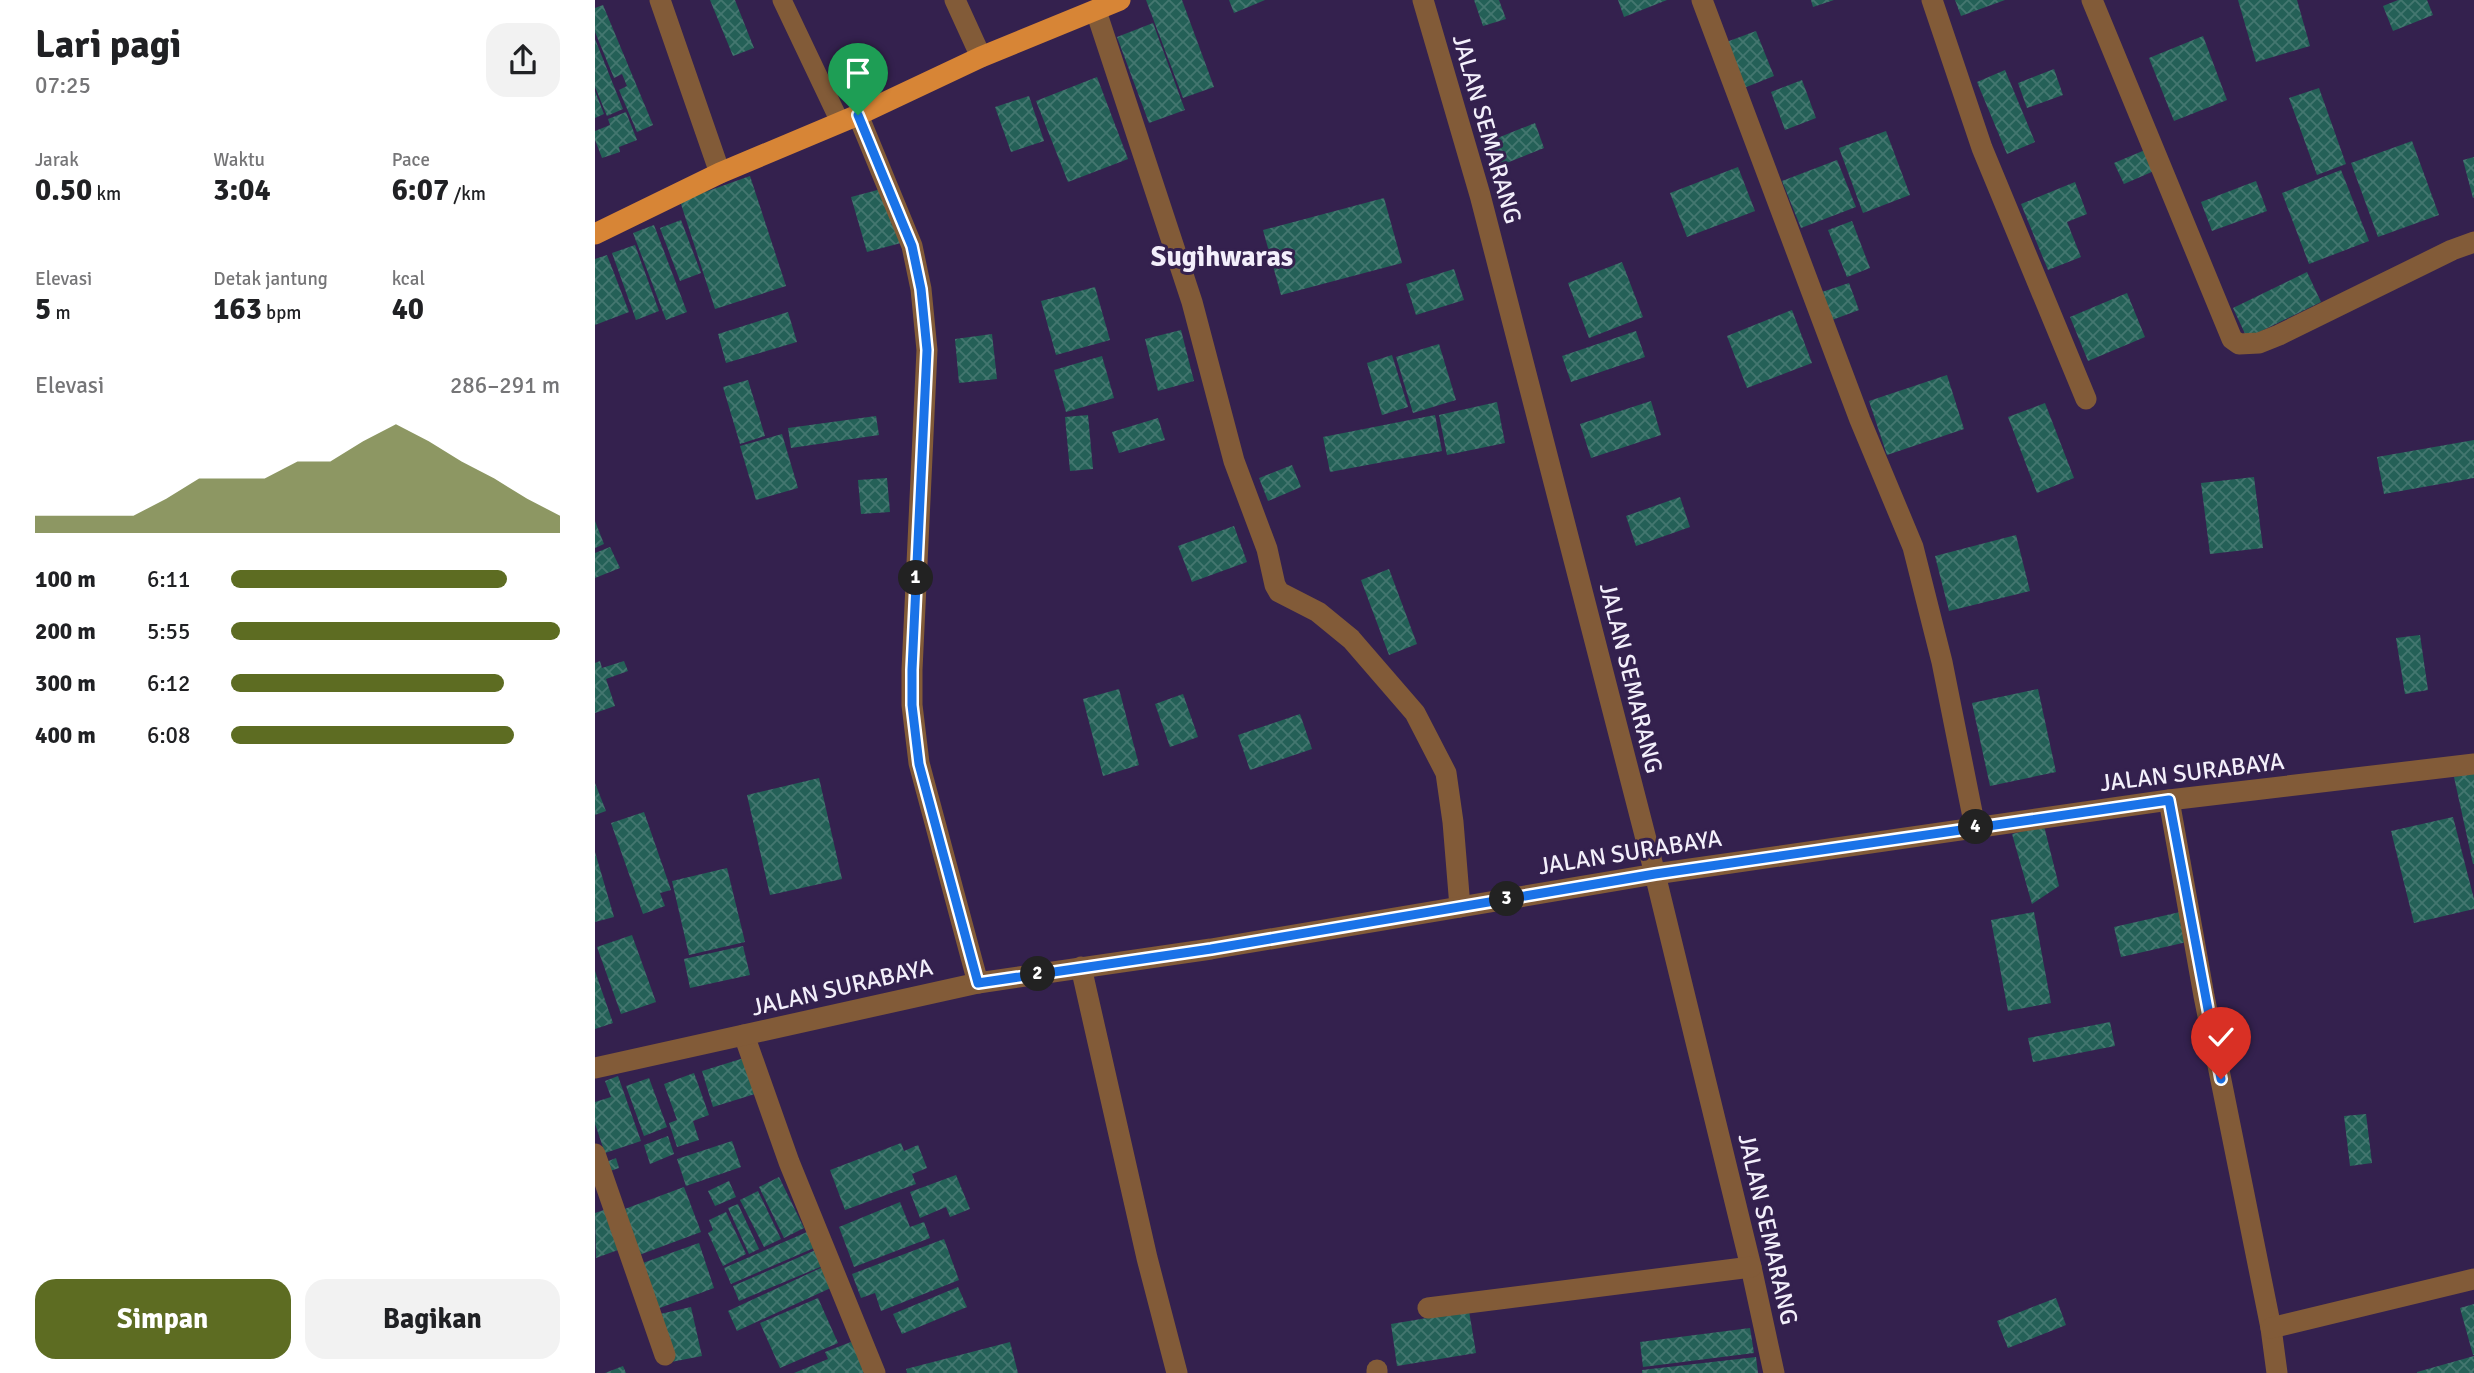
<!DOCTYPE html>
<html lang="id">
<head>
<meta charset="utf-8">
<style>
  body { margin:0; font-family:Signika,sans-serif; background:#f2f2f2; color:#202124; height:100vh; display:flex; flex-direction:column; font-size:26px; white-space:nowrap }
  * { box-sizing:border-box; margin:0 }
  p { font-size:23px; color:#757577 }
  .icon { flex:none; width:38px; height:38px; fill:none; stroke:currentColor; stroke-width:2; stroke-linecap:round; stroke-linejoin:round }
  .map { position:relative; flex:1; overflow:hidden }
  .sheet { display:flex; flex-direction:column; background:#fff; width:595px }
  .sheet>* { flex:none }
  .pin { position:absolute; display:grid; place-items:center; width:60px; height:60px; color:#fff; margin:-72px -30px; border-radius:50% 50% 50% 0; rotate:-45deg; box-shadow:0 0 7px #0007 }
  .pin .icon { rotate:45deg }
  .km { position:absolute; width:35px; height:35px; margin:-18px; border-radius:50%; background:#222; color:#fff; font-size:19px; line-height:35px; text-align:center }
  .round { display:grid; place-items:center; flex:none; width:74px; height:74px; border-radius:21px; background:#f2f2f2 }
  .head { display:flex; align-items:center; justify-content:space-between; height:119px; padding:0 35px }
  h1 { font-size:38px; font-weight:700; line-height:52px }
  .metrics { display:grid; grid-template-columns:repeat(3,1fr); gap:10px; height:119px; padding:7px 35px }
  .metrics div { display:grid; align-content:center }
  .metrics b { font-size:30px; font-weight:700 }
  .metrics small { font-size:19px; font-weight:400 }
  .metrics p { font-size:19px }
  .chart { height:196px; padding:14px 35px }
  .chart p { display:flex; justify-content:space-between }
  .chart svg { width:100%; height:126px; margin-top:7px; fill:#5d6c22; opacity:.7 }
  .button { display:flex; gap:14px; margin-top:auto; padding:14px 35px }
  .button a { flex:1; height:80px; border-radius:21px; background:#5d6c22; color:#fff; font-size:28px; font-weight:700; line-height:80px; text-align:center }
  .button a+a { background:#f2f2f2; color:#202124 }
  ul { padding:0 35px; list-style:none; font-size:23px }
  li { display:grid; grid-template-columns:112px 84px 1fr; align-items:center; height:52px }
  li i { height:18px; border-radius:9px; background:#5d6c22 }
  main { display:flex; flex:1; min-height:0 }
  .map>svg:first-child { display:block }
  .building { fill:url(#building-cross-hatch) }
  .lines { fill:none; stroke-linecap:round; stroke-linejoin:round }
  .lane { stroke:#825b38; stroke-width:19 }
  .street { stroke:#825b38; stroke-width:21 }
  .primary { stroke:#d78536; stroke-width:21 }
  .route-casing { stroke:#fff; stroke-width:14 }
  .route { stroke:#1a73e8; stroke-width:9 }
  .labels { text-anchor:middle; stroke-width:6; stroke-linejoin:round; paint-order:stroke }
  .street-label { font-size:24px; fill:#f3effb; stroke:#34214e }
  .quarter-label { font-size:28px; font-weight:bold; fill:#f3effb; stroke:#34214e }
</style>
</head>
<body>
<main>
<section class="sheet">
<div class="head"><div><h1>Lari pagi</h1><p>07:25</p></div><a class="round"><svg class="icon" aria-label="share" viewBox="0 0 24 24"><path d="M12 15V3M7 8l5-5 5 5M5 13v7h14v-7"/></svg></a></div>
<div class="metrics">
<div><p>Jarak</p><b>0.50<small> km</small></b></div>
<div><p>Waktu</p><b>3:04</b></div>
<div><p>Pace</p><b>6:07<small> /km</small></b></div>
</div>
<div class="metrics">
<div><p>Elevasi</p><b>5<small> m</small></b></div>
<div><p>Detak jantung</p><b>163<small> bpm</small></b></div>
<div><p>kcal</p><b>40</b></div>
</div>
<div class="chart"><p><span>Elevasi</span>286–291 m</p>
<svg viewBox="0 0 160 44" preserveAspectRatio="none"><path d="M0 44V38L10 38L20 38L30 38L40 32L50 25L60 25L70 25L80 19L90 19L100 12L110 6L120 12L130 19L140 25L150 32L160 38V44z"/></svg>
</div>
<ul>
<li><b>100 m</b>6:11<i style="width:84%"></i></li>
<li><b>200 m</b>5:55<i style="width:100%"></i></li>
<li><b>300 m</b>6:12<i style="width:83%"></i></li>
<li><b>400 m</b>6:08<i style="width:86%"></i></li>
</ul>
<div class="button"><a>Simpan</a><a>Bagikan</a></div>
</section>
<div class="map">
<svg width="1879" height="1373" viewBox="0 0 1879 1373">
  <defs>
    <pattern id="building-cross-hatch" width="8" height="8" patternUnits="userSpaceOnUse" patternTransform="scale(1.75)"><rect width="8" height="8" fill="#246057"/><path d="M0 0l8 8M0 8l8-8" fill="none" stroke="#447770"/></pattern>
  </defs>
  <rect width="100%" height="100%" fill="#34214e"/>
  <!-- building -->
  <g class="building">
    <polygon points="115,0 140,0 159,48 138,56"/>
    <polygon points="551,0 587,0 619,87 588,98"/>
    <polygon points="634,0 670,0 639,13"/>
    <polygon points="879,0 904,0 911,19 888,26"/>
    <polygon points="1023,0 1072,0 1029,17"/>
    <polygon points="1216,0 1239,0 1218,7"/>
    <polygon points="1360,0 1410,0 1366,16"/>
    <polygon points="1643,0 1702,0 1715,46 1661,62"/>
    <polygon points="1803,0 1832,0 1838,15 1798,31 1788,6"/>
    <polygon points="8,5 58,125 42,132 24,90 32,86 27,74 19,78 0,32 0,8"/>
    <polygon points="558,23 590,110 554,123 522,37"/>
    <polygon points="1161,31 1179,76 1144,90 1126,44"/>
    <polygon points="1608,36 1632,100 1579,121 1554,58"/>
    <polygon points="0,39 28,109 12,116 0,87"/>
    <polygon points="1459,69 1468,95 1432,108 1423,83"/>
    <polygon points="1410,70 1440,142 1412,154 1382,82"/>
    <polygon points="502,77 533,159 473,182 441,101"/>
    <polygon points="1207,80 1221,118 1190,130 1176,92"/>
    <polygon points="1724,88 1751,164 1722,175 1694,98"/>
    <polygon points="0,91 9,114 0,118"/>
    <polygon points="434,96 449,141 416,152 400,107"/>
    <polygon points="31,112 42,140 24,147 25,152 7,158 0,140 0,131 15,125 13,119"/>
    <polygon points="940,123 949,148 904,166 895,141"/>
    <polygon points="1291,131 1315,195 1268,213 1244,148"/>
    <polygon points="1817,141 1844,215 1783,237 1756,163"/>
    <polygon points="1550,150 1559,171 1529,184 1519,163"/>
    <polygon points="1879,157 1879,197 1878,198 1868,160"/>
    <polygon points="1242,160 1261,207 1206,228 1187,181"/>
    <polygon points="1143,167 1160,211 1092,237 1075,193"/>
    <polygon points="1746,170 1774,241 1714,264 1687,193"/>
    <polygon points="155,176 191,286 120,309 85,201"/>
    <polygon points="1661,181 1672,211 1617,231 1606,202"/>
    <polygon points="1480,182 1492,214 1472,222 1486,257 1453,270 1426,204"/>
    <polygon points="290,188 306,243 272,252 256,197"/>
    <polygon points="789,198 807,263 686,295 668,230"/>
    <polygon points="86,220 106,273 85,281 65,228"/>
    <polygon points="1257,221 1275,268 1252,277 1233,230"/>
    <polygon points="59,225 92,312 71,320 38,233"/>
    <polygon points="40,245 64,311 41,320 17,253"/>
    <polygon points="12,255 34,312 0,325 0,259"/>
    <polygon points="1027,262 1048,317 994,338 973,283"/>
    <polygon points="859,269 869,300 821,315 811,284"/>
    <polygon points="1712,272 1726,302 1652,338 1638,308"/>
    <polygon points="1254,283 1264,310 1237,320 1227,292"/>
    <polygon points="500,287 515,340 461,355 446,301"/>
    <polygon points="1532,293 1550,337 1493,361 1475,317"/>
    <polygon points="1197,310 1217,363 1152,388 1132,336"/>
    <polygon points="193,312 202,342 131,363 123,334"/>
    <polygon points="586,330 599,381 563,391 550,339"/>
    <polygon points="1041,331 1050,357 976,382 967,356"/>
    <polygon points="397,334 402,379 364,383 360,339"/>
    <polygon points="844,344 861,400 818,413 801,357"/>
    <polygon points="797,355 813,407 787,415 772,363"/>
    <polygon points="507,356 519,398 471,412 459,370"/>
    <polygon points="1352,375 1369,429 1292,455 1274,401"/>
    <polygon points="153,380 170,436 145,444 128,387"/>
    <polygon points="1056,401 1066,435 996,458 985,424"/>
    <polygon points="902,402 910,443 852,455 844,415"/>
    <polygon points="1450,403 1479,478 1442,493 1413,417"/>
    <polygon points="493,415 498,469 475,471 470,417"/>
    <polygon points="840,415 847,451 735,472 728,437"/>
    <polygon points="281,416 284,435 196,448 193,428"/>
    <polygon points="563,418 570,440 524,453 517,432"/>
    <polygon points="187,434 203,488 161,500 145,446"/>
    <polygon points="1879,440 1879,478 1789,494 1782,457"/>
    <polygon points="697,465 706,487 673,501 664,478"/>
    <polygon points="1659,477 1668,548 1615,554 1606,483"/>
    <polygon points="292,478 295,512 266,514 263,480"/>
    <polygon points="1085,497 1095,527 1041,546 1031,516"/>
    <polygon points="0,521 9,544 0,548"/>
    <polygon points="639,526 652,562 597,582 583,546"/>
    <polygon points="1421,535 1435,591 1354,611 1340,556"/>
    <polygon points="15,547 25,568 0,578 0,553"/>
    <polygon points="794,569 822,644 794,655 766,580"/>
    <polygon points="1825,635 1833,690 1810,694 1801,638"/>
    <polygon points="5,661 7,668 29,661 33,671 11,679 20,706 0,713 0,663"/>
    <polygon points="524,689 544,765 508,776 488,699"/>
    <polygon points="1443,689 1461,772 1395,786 1377,703"/>
    <polygon points="588,694 603,737 575,747 560,704"/>
    <polygon points="705,714 717,749 655,770 643,735"/>
    <polygon points="1879,773 1879,864 1878,864 1859,777"/>
    <polygon points="224,778 247,879 175,895 152,795"/>
    <polygon points="0,783 11,811 0,815"/>
    <polygon points="49,812 76,890 65,893 70,906 48,914 16,823"/>
    <polygon points="1858,817 1879,899 1879,909 1819,923 1796,831"/>
    <polygon points="1449,826 1464,886 1437,904 1417,834"/>
    <polygon points="0,852 19,917 0,922"/>
    <polygon points="132,868 150,942 94,955 77,881"/>
    <polygon points="1439,912 1456,1003 1413,1011 1396,920"/>
    <polygon points="1585,912 1592,942 1526,957 1519,927"/>
    <polygon points="37,935 61,1002 26,1014 2,947"/>
    <polygon points="148,946 155,975 95,988 89,959"/>
    <polygon points="0,971 18,1023 0,1029"/>
    <polygon points="1515,1022 1520,1046 1438,1062 1433,1038"/>
    <polygon points="149,1058 160,1094 118,1107 107,1071"/>
    <polygon points="99,1073 114,1115 98,1121 104,1140 82,1147 74,1123 82,1120 69,1084"/>
    <polygon points="23,1076 46,1141 10,1153 0,1124 0,1102 16,1097 10,1081"/>
    <polygon points="54,1078 72,1127 49,1136 31,1086"/>
    <polygon points="1771,1114 1777,1163 1755,1166 1749,1116"/>
    <polygon points="73,1136 79,1154 55,1164 49,1145"/>
    <polygon points="137,1141 146,1167 91,1186 82,1159"/>
    <polygon points="306,1143 309,1151 323,1145 332,1168 317,1174 321,1184 250,1210 235,1170"/>
    <polygon points="21,1158 24,1168 9,1173 6,1164"/>
    <polygon points="361,1175 375,1209 355,1217 351,1207 325,1218 315,1192"/>
    <polygon points="184,1177 209,1228 189,1238 164,1187"/>
    <polygon points="134,1181 141,1197 120,1206 113,1191"/>
    <polygon points="89,1187 106,1232 44,1255 27,1210"/>
    <polygon points="163,1191 186,1239 169,1247 145,1200"/>
    <polygon points="305,1202 315,1227 329,1222 335,1238 259,1267 244,1227"/>
    <polygon points="143,1204 164,1249 154,1254 133,1208"/>
    <polygon points="9,1210 23,1250 1,1258 0,1213"/>
    <polygon points="131,1212 151,1254 128,1266 113,1233 118,1230 114,1220"/>
    <polygon points="212,1232 219,1248 136,1284 129,1268"/>
    <polygon points="349,1239 364,1280 286,1311 280,1293 266,1298 257,1274"/>
    <polygon points="104,1243 119,1288 62,1309 45,1264"/>
    <polygon points="223,1249 230,1265 144,1301 138,1286"/>
    <polygon points="230,1266 240,1286 142,1331 133,1311"/>
    <polygon points="363,1287 372,1307 307,1334 298,1314"/>
    <polygon points="223,1298 243,1343 185,1368 165,1323"/>
    <polygon points="1461,1298 1471,1325 1413,1348 1402,1321"/>
    <polygon points="1879,1304 1879,1355 1878,1355 1865,1308"/>
    <polygon points="96,1307 107,1356 76,1362 65,1314"/>
    <polygon points="874,1311 881,1353 802,1366 796,1324"/>
    <polygon points="1155,1328 1159,1353 1048,1367 1045,1342"/>
    <polygon points="256,1342 272,1370 268,1373 199,1373 233,1359 230,1352"/>
    <polygon points="415,1342 423,1373 312,1373 311,1369"/>
    <polygon points="1879,1356 1879,1373 1822,1373 1822,1372"/>
    <polygon points="1161,1357 1163,1373 1047,1373 1047,1370"/>
    <polygon points="28,1366 31,1373 10,1373"/>
  </g>
  <g class="lines">
    <!-- lane -->
    <polyline class="lane" points="187,0 245,122"/>
    <!-- street -->
    <g class="street">
      <polyline points="65,0 125,173"/>
      <polyline points="360,0 386,57"/>
      <polyline points="828,0 885,195 1060,874 1156,1267 1179,1373"/>
      <polyline points="1107,0 1265,420 1318,547 1347,662 1380,827"/>
      <polyline points="1337,0 1387,148 1491,399"/>
      <polyline points="1497,0 1637,339 1644,344 1664,343 1684,335 1857,250 1879,242"/>
      <polyline points="501,11 597,302 639,461 672,549 680,585 684,592 723,612 756,639 820,713 851,773 858,822 865,907"/>
      <polyline points="263,115 317,246 326,289 332,350 317,670 317,705 324,763 383,983"/>
      <polyline points="1574,800 1609,996 1676,1328 1682,1373"/>
      <polyline points="486,967 552,1258 582,1373"/>
      <polyline points="149,1035 194,1162 280,1373"/>
      <polyline points="0,1068 383,983 616,949 1060,874 1574,800 1879,764"/>
      <polyline points="0,1154 70,1355"/>
      <polyline points="833,1308 1156,1267"/>
      <polyline points="1676,1328 1879,1279"/>
      <polyline points="782,1370 782,1373"/>
    </g>
    <!-- primary -->
    <polyline class="primary" points="0,234 125,173 263,115 386,57 525,0"/>
  </g>
  <g class="lines">
    <!-- route casing -->
    <g class="route-casing">
      <polyline id="route" points="263,115 317,246 326,289 332,350 317,670 317,705 324,764 383,983 616,949 1060,874 1574,800 1626,1079"/>
    </g>
    <!-- route -->
    <use href="#route" class="route"/>
  </g>
  <g class="labels">
    <!-- street labels -->
    <g class="street-label">
      <text transform="translate(892 129) rotate(74)" y="8">JALAN SEMARANG</text>
      <text transform="translate(1036 678) rotate(76)" y="8">JALAN SEMARANG</text>
      <text transform="translate(1597 772) rotate(-7)" y="8">JALAN SURABAYA</text>
      <text transform="translate(1035 852) rotate(-9)" y="8">JALAN SURABAYA</text>
      <text transform="translate(247 987) rotate(-13)" y="8">JALAN SURABAYA</text>
      <text transform="translate(1173 1229) rotate(77)" y="8">JALAN SEMARANG</text>
    </g>
    <!-- quarter labels -->
    <g class="quarter-label">
      <text x="627" y="266">Sugihwaras</text>
    </g>
  </g>
</svg>
<div class="pin" style="left:263px;top:115px;background:#1e9e55"><svg class="icon" aria-label="arrive" viewBox="0 0 24 24"><path d="M6 21V4h12l-3 4 3 4H6"/></svg></div>
<div class="pin" style="left:1626px;top:1079px;background:#d93025"><svg class="icon" aria-label="check" viewBox="0 0 24 24"><path d="M5 12l5 5 9-10"/></svg></div>
<b class="km" style="left:321px;top:578px">1</b>
<b class="km" style="left:443px;top:974px">2</b>
<b class="km" style="left:912px;top:899px">3</b>
<b class="km" style="left:1381px;top:827px">4</b>
</div>
</main>
</body>
</html>
